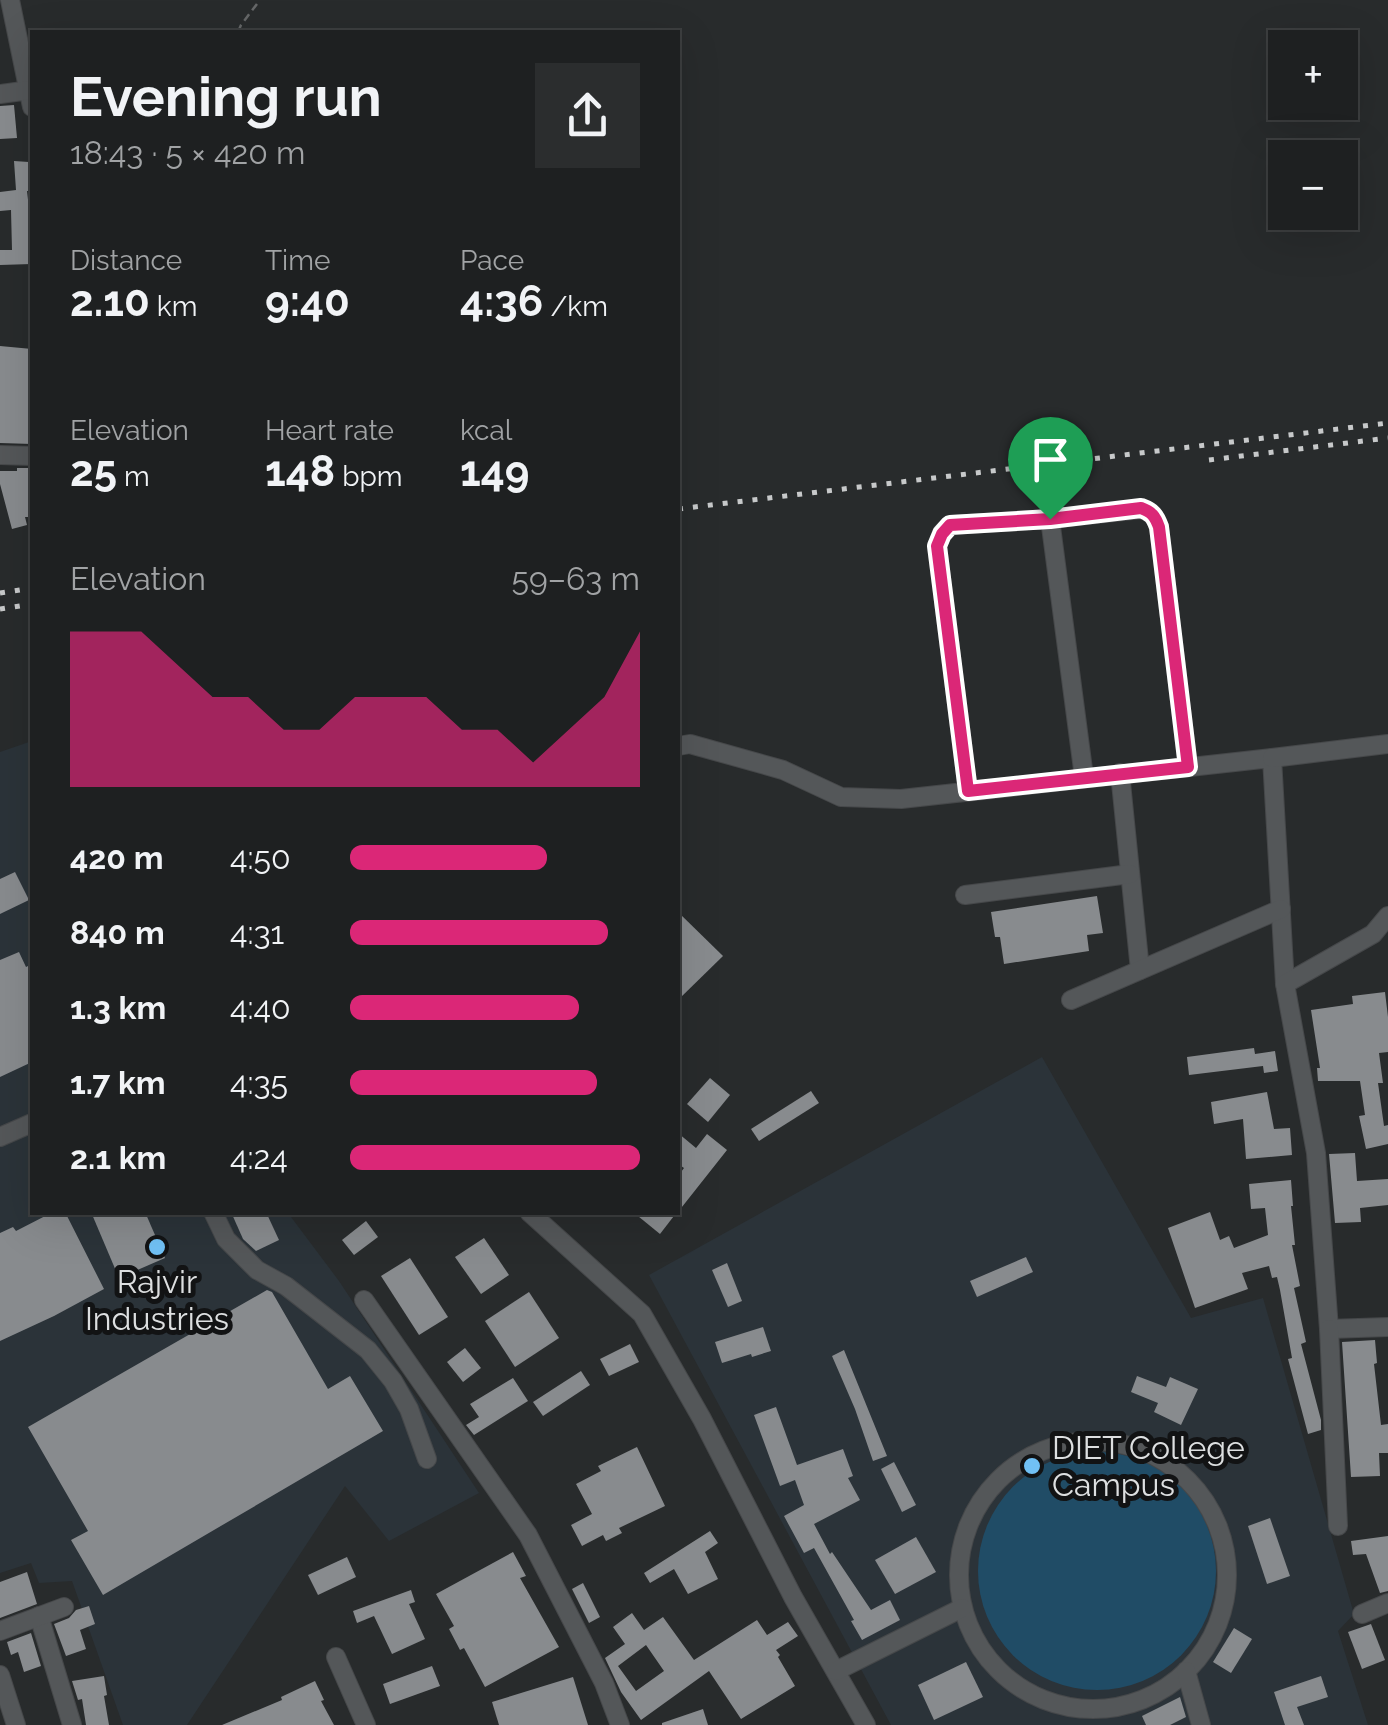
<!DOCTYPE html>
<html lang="en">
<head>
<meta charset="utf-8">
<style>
  body { margin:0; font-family:Raleway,sans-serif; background:#2b2d2e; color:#f1f3f6; height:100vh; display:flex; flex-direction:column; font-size:38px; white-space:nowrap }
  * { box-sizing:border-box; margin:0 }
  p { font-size:32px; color:#a1a3a5 }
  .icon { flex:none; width:55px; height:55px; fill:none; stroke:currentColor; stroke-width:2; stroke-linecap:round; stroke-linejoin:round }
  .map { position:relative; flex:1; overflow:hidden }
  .drawer { position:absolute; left:30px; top:30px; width:650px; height:1185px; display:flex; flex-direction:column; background:#1e2021; border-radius:0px; box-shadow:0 10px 40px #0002,0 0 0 2px #3c3e3f }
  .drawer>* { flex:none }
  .buttons { position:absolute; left:1268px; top:30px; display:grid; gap:20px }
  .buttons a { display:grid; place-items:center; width:90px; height:90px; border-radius:0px; background:#1e2021; box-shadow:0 10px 40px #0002,0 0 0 2px #3c3e3f; font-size:50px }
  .pin { position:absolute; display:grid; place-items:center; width:85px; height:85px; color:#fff; margin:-102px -42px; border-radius:50% 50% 50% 0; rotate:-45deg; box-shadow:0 0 10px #0007 }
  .pin .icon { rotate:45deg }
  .round { display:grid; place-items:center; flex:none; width:105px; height:105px; border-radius:0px; background:#2b2d2e }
  .head { display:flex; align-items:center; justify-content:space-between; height:170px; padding:0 40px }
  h1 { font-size:55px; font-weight:700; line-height:75px }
  .figures { display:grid; grid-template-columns:repeat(3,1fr); gap:15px; height:170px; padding:10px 40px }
  .figures div { display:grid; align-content:center }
  .figures b { font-size:42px; font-weight:700 }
  .figures small { font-size:28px; font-weight:400 }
  .figures p { font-size:28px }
  .chart { height:280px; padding:20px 40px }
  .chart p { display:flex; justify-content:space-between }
  .chart svg { width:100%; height:180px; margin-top:10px; fill:#db2777; opacity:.7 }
  ul { padding:0 40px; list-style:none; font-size:32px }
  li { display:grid; grid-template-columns:160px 120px 1fr; align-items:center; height:75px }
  li i { height:25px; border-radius:12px; background:#db2777 }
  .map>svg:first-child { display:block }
  .built { fill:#2b3339 }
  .green { fill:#204c66 }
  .building { fill:#888b8e; fill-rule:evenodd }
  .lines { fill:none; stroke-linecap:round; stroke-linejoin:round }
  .minor-casing { stroke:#46484a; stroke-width:20 }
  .path { stroke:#656768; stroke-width:2.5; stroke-dasharray:8 5; stroke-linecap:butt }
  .minor { stroke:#545759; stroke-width:18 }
  .rail { stroke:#c7c9ca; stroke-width:5; stroke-dasharray:5 10; stroke-linecap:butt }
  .route-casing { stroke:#fff; stroke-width:20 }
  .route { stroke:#db2777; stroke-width:12 }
  .poi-dot { fill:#71c1f5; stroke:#121314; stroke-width:4 }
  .labels { text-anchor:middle; stroke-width:10; stroke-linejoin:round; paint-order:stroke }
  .poi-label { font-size:32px; fill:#dddfe0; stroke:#121314 }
</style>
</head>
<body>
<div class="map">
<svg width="1388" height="1725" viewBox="0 0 1388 1725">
  <rect width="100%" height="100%" fill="#282b2c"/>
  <!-- built -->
  <g class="built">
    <polygon points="32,741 32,1212 288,1213 339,1281 479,1493 389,1541 345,1486 187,1725 123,1725 72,1581 39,1583 31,1563 0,1573 0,752"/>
    <polygon points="1042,1057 1191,1318 1263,1298 1354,1614 1338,1631 1368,1725 891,1725 649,1275"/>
  </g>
  <!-- green -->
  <circle class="green" cx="1097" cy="1571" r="119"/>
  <!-- building -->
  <g class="building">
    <polygon points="14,105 17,138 0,139 0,106"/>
    <polygon points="14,161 29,162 30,191 27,191 30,217 32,217 32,264 0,265 0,250 12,250 11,210 0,211 0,192 16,190"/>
    <polygon points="0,346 32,349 32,444 0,443"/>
    <polygon points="17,468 32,468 32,517 25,517 27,525 12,529 0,484 0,471 17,471"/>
    <polygon points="15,872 29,900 0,914 0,879"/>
    <polygon points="1097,896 1103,933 1087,935 1089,951 1004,964 1000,937 995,937 991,912"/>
    <polygon points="678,912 723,956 678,1000"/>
    <polygon points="19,952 26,967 32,964 32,1062 0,1077 0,960"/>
    <polygon points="1385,992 1388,1017 1388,1052 1379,1053 1383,1083 1378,1083 1384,1126 1388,1125 1388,1144 1366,1149 1359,1116 1365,1115 1360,1081 1318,1081 1317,1068 1320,1068 1311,1010 1353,1004 1352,996"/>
    <polygon points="1254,1048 1255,1054 1275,1051 1278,1071 1264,1073 1263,1066 1189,1075 1187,1057"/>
    <polygon points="710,1078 730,1095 708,1122 687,1104"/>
    <polygon points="811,1091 819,1103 759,1141 751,1129"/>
    <polygon points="1267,1092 1274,1129 1290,1128 1292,1155 1246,1159 1243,1119 1214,1124 1211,1102"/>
    <polygon points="678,1133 696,1148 707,1134 727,1150 678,1212 678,1176 684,1168 678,1164"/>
    <polygon points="1355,1153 1357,1181 1388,1179 1388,1205 1360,1208 1361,1222 1335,1223 1329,1154"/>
    <polygon points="1291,1180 1293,1206 1291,1206 1295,1245 1292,1245 1300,1286 1294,1288 1306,1342 1301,1344 1321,1420 1321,1430 1308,1434 1288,1359 1292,1358 1280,1290 1277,1277 1272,1278 1269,1266 1242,1273 1248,1289 1195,1308 1168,1228 1210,1212 1220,1240 1229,1236 1234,1248 1268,1235 1265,1208 1251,1209 1249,1184"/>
    <polygon points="53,1212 65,1212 104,1289 54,1316 0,1341 0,1233 13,1227 16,1231"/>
    <polygon points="91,1212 145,1212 165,1258 119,1278"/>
    <polygon points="231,1212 266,1212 279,1240 256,1251 243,1239"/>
    <polygon points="633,1212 677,1212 660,1234"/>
    <polygon points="366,1221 378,1237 354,1255 342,1240"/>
    <polygon points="484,1238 509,1275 481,1294 455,1257"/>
    <polygon points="1026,1257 1033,1272 977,1297 970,1281"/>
    <polygon points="410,1258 448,1317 419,1335 381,1276"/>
    <polygon points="727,1263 742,1301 728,1307 712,1270"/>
    <polygon points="267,1290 272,1292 328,1389 350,1376 383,1431 103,1595 71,1540 88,1531 28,1427"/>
    <polygon points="529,1292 559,1338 515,1367 485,1321"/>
    <polygon points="763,1327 771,1351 752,1357 751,1354 722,1363 715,1342"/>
    <polygon points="1375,1340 1377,1363 1374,1364 1381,1425 1388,1424 1388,1453 1379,1453 1380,1476 1351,1477 1342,1342"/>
    <polygon points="630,1344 639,1362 609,1376 600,1359"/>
    <polygon points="465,1348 481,1368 463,1382 447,1362"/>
    <polygon points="844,1350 887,1456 873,1461 855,1409 832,1356"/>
    <polygon points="581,1371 590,1385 543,1416 533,1402"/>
    <polygon points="1137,1376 1166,1387 1170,1377 1198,1389 1181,1425 1154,1412 1158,1403 1131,1392"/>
    <polygon points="513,1378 528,1401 474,1435 466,1425 479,1417 470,1404"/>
    <polygon points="776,1407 797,1465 843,1449 853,1476 848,1478 860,1500 814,1524 830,1554 832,1552 871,1610 890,1600 900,1620 862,1640 851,1621 854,1620 814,1548 804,1553 784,1516 804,1505 795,1480 780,1486 754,1415"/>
    <polygon points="637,1447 665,1506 619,1528 622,1533 606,1541 603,1535 582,1546 571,1525 592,1514 576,1484 601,1471 598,1466"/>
    <polygon points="894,1462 916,1505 902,1512 881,1469"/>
    <polygon points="1270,1518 1290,1576 1267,1584 1248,1526"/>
    <polygon points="710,1531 718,1543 705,1552 718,1579 688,1594 674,1569 650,1583 644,1573"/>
    <polygon points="1388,1536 1388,1591 1380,1593 1366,1554 1353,1555 1351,1541"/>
    <polygon points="916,1537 936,1572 895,1594 875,1560"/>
    <polygon points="513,1552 526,1576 520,1578 559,1647 485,1687 464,1648 460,1650 449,1629 454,1626 436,1594"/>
    <polygon points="347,1557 356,1577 318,1595 308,1575"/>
    <polygon points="27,1572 37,1604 0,1618 0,1582"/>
    <polygon points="583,1583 600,1617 589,1623 572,1589"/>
    <polygon points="411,1590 415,1602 409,1604 425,1639 392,1654 374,1616 357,1623 353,1611"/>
    <polygon points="89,1606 95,1624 80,1630 86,1649 66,1656 54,1624 69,1618 76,1610"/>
    <path d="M632 1613 644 1630 663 1617 694 1660 757 1620 767 1635 788 1622 798 1636 776 1650 780 1655 778 1657 795 1686 741 1719 709 1671 641 1720 621 1692 605 1658 625 1644 613 1627ZM646 1645 664 1671 636 1691 618 1666Z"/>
    <polygon points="1371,1624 1385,1660 1362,1669 1348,1632"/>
    <polygon points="1234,1628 1252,1639 1231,1673 1213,1662"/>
    <polygon points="31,1633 41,1666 24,1672 18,1652 11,1655 7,1642"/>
    <polygon points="966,1662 983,1697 934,1720 918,1685"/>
    <polygon points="432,1666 440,1686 390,1704 383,1684"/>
    <polygon points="104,1676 107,1695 104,1696 109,1725 86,1725 82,1699 78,1700 72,1681"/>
    <polygon points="1321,1676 1328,1697 1297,1707 1304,1725 1285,1725 1274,1692"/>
    <polygon points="573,1677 588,1725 499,1725 492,1702"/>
    <polygon points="315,1681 324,1700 321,1701 334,1725 222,1725 282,1700 281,1697"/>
    <polygon points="1180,1697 1186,1717 1170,1725 1146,1725 1142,1716"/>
    <polygon points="703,1709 708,1725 662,1725 662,1723"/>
  </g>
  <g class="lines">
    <!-- minor casing -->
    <g class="minor-casing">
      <g id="minor">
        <polyline points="10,0 32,107"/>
        <polyline points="0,94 30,90"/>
        <polyline points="0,455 32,456"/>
        <path d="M1050 519 1141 509C1152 512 1155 516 1159 527L1188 767"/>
        <polyline points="678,746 690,744 783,770 841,797 901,799 1272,758 1285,984"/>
        <polyline points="1272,758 1388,744"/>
        <polyline points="1120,773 1140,970"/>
        <polyline points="968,791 937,546 942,533 950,525 1050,519 1084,777"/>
        <polyline points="965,895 1130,874"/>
        <polyline points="1388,916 1373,934 1285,984 1316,1153 1329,1329 1388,1327"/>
        <polyline points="1071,1000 1281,909"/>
        <polyline points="0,1137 32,1123"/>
        <polyline points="213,1212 226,1239 257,1270 286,1286 368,1350 393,1381 409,1409 427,1459"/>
        <polyline points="529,1212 642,1314 702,1419 793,1597 866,1725"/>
        <polyline points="364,1300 528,1535 604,1683 620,1725"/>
        <polyline points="1329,1329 1338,1526"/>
        <circle cx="1093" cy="1575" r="134"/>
        <polyline points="1362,1614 1388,1603"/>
        <polyline points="39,1616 72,1725"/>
        <polyline points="0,1631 64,1607"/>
        <polyline points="336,1657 366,1725"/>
        <polyline points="836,1671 962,1608"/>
        <polyline points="1186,1671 1201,1725"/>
        <polyline points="0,1675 16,1725"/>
      </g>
    </g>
    <!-- path -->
    <polyline class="path" points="238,32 241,25 260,0"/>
    <!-- minor -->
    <use href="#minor" class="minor"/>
    <!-- rail -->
    <g class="rail">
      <polyline points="1209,460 1388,438"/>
      <polyline points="678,509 1388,423"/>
      <polyline points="0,593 32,588"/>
      <polyline points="0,609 32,604"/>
    </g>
  </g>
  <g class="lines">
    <!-- route casing -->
    <g class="route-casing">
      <path id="route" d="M1141 508C1152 512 1155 516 1159 527L1188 767 968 791 937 546 942 534 950 525 1050 519Z"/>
    </g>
    <!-- route -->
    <use href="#route" class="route"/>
  </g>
  <!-- markers -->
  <g class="poi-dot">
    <circle cx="157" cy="1247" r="10"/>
    <circle cx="1032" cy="1466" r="10"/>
  </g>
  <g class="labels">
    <!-- poi labels -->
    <g class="poi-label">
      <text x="157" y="1293">Rajvir<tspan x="157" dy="37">Industries</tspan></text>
      <text x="1052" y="1459" text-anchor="start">DIET College<tspan x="1052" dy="37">Campus</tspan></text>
    </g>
  </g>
</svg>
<div class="buttons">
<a>+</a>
<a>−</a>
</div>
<div class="pin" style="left:1050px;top:519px;background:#1e9e55"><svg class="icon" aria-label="arrive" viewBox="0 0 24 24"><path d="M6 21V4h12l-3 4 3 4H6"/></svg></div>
<section class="drawer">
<div class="head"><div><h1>Evening run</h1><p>18:43 · 5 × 420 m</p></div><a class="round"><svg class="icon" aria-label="share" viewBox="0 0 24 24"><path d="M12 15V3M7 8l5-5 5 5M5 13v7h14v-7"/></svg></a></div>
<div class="figures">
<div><p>Distance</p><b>2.10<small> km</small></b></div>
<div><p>Time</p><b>9:40</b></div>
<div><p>Pace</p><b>4:36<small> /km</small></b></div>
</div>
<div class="figures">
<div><p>Elevation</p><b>25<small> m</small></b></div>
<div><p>Heart rate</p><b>148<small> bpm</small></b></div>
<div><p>kcal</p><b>149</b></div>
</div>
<div class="chart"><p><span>Elevation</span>59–63 m</p>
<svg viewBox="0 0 160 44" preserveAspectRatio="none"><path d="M0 44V6L10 6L20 6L30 14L40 22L50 22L60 30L70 30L80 22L90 22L100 22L110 30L120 30L130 38L140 30L150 22L160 6V44z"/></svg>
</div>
<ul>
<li><b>420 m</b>4:50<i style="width:68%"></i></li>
<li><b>840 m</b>4:31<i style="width:89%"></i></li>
<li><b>1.3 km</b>4:40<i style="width:79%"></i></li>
<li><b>1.7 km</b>4:35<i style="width:85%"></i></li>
<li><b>2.1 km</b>4:24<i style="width:100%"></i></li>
</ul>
</section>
</div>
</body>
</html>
